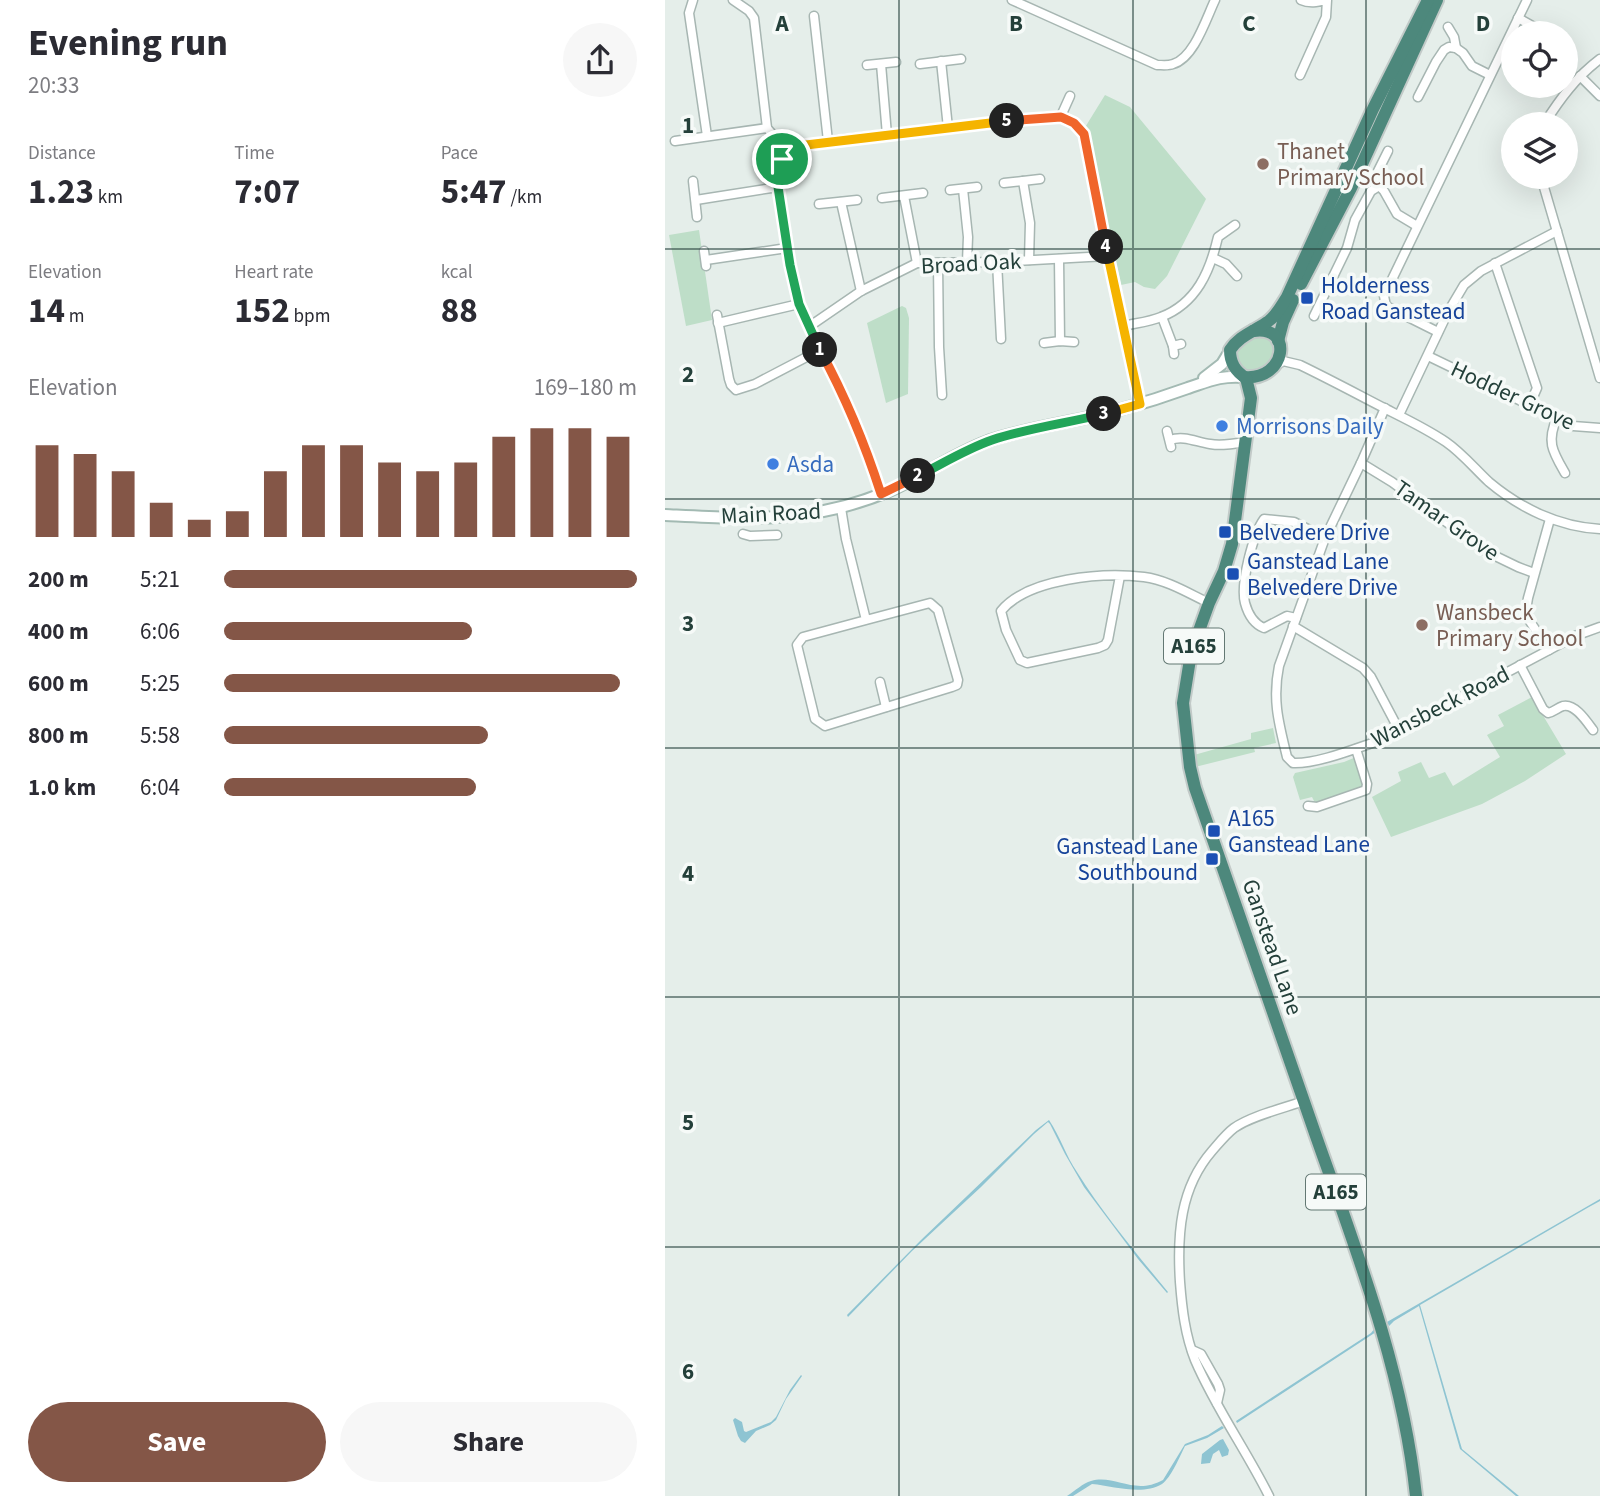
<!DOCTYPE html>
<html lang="en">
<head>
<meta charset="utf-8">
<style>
  body { margin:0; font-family:"Source Sans 3",sans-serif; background:#f7f7f7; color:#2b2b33; height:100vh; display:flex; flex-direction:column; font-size:26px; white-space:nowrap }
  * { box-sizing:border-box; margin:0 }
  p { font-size:23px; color:#7c7c81 }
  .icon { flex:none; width:38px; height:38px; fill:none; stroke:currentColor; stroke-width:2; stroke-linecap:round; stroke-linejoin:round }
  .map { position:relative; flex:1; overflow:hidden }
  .drawer { display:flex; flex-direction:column; background:#fff; width:665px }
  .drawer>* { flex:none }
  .fabs { position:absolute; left:836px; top:21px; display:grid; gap:14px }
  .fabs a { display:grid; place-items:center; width:77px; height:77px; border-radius:50%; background:#fff; box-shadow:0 7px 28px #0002; font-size:35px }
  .pin { position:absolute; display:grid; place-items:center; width:60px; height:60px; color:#fff; margin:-30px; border:4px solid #fff; border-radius:50%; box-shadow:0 2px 7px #0007 }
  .km { position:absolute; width:35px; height:35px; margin:-18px; border-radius:50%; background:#222; color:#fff; font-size:19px; line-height:35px; text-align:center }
  .round { display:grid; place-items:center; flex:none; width:74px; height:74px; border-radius:37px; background:#f7f7f7 }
  .summary { display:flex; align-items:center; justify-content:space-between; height:119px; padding:0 28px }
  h1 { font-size:38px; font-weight:700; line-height:52px }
  .metrics { display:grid; grid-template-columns:repeat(3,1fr); gap:10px; height:119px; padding:7px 28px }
  .metrics div { display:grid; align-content:center }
  .metrics b { font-size:35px; font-weight:700 }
  .metrics small { font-size:19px; font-weight:400 }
  .metrics p { font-size:19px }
  .chart { height:196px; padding:14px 28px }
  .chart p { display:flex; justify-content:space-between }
  .chart svg { width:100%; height:126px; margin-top:7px; stroke:#845647; stroke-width:6 }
  .cta { display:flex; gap:14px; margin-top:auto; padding:14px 28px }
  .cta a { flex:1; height:80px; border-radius:42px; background:#845647; color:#fff; font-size:28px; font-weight:700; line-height:80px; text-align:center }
  .cta a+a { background:#f7f7f7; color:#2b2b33 }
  ul { padding:0 28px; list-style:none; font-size:23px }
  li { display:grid; grid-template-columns:112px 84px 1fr; align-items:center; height:52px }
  li i { height:18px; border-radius:9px; background:#845647 }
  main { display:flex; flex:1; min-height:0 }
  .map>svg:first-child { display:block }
  .green { fill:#bedec8 }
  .water { fill:#8ec4d2 }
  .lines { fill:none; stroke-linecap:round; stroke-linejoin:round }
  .minor-casing { stroke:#a7b6b2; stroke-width:11 }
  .secondary-casing { stroke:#a3bab3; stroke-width:14 }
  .trunk-casing { stroke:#c2cac8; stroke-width:16 }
  .minor { stroke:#fff; stroke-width:8 }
  .secondary { stroke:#fff; stroke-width:10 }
  .trunk { stroke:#4d887c; stroke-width:12 }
  .split-1-casing { stroke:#fff; stroke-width:14 }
  .split-2-casing { stroke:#fff; stroke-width:14 }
  .split-3-casing { stroke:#fff; stroke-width:14 }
  .split-4-casing { stroke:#fff; stroke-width:14 }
  .split-5-casing { stroke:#fff; stroke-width:14 }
  .split-6-casing { stroke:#fff; stroke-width:14 }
  .split-1 { stroke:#22a559; stroke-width:9 }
  .split-2 { stroke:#f0652b; stroke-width:9 }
  .split-3 { stroke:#22a559; stroke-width:9 }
  .split-4 { stroke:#f5b400; stroke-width:9 }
  .split-5 { stroke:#f0652b; stroke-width:9 }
  .split-6 { stroke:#f5b400; stroke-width:9 }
  .grid { fill:none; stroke:#24403a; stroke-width:2; stroke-opacity:0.55 }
  .education-dot { fill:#8d6e63; stroke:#f6faf8; stroke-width:2.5 }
  .transit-dot { fill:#1a4fb4; stroke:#f6faf8; stroke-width:2.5 }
  .shop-dot { fill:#3f7fe0; stroke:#f6faf8; stroke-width:2.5 }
  .labels { text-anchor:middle; stroke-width:7; stroke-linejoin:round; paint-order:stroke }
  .shield { fill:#f6faf8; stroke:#637873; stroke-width:2 }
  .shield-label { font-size:21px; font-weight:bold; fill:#24403a }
  .education-label { font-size:23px; fill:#785e54; stroke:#f6faf8; text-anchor:start }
  .street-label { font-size:23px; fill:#24403a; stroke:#f6faf8 }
  .transit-label { font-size:23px; fill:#164399; stroke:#f6faf8; text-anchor:start }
  .shop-label { font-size:23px; fill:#366cbe; stroke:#f6faf8; text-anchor:start }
  .grid-label { font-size:23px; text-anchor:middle; font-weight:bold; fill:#24403a; stroke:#f6faf8; stroke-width:7; stroke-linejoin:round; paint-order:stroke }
</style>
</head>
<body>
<main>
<section class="drawer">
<div class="summary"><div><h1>Evening run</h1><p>20:33</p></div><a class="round"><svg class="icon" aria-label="share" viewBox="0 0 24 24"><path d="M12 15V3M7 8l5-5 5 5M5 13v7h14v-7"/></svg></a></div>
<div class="metrics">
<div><p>Distance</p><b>1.23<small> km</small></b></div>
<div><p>Time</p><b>7:07</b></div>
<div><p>Pace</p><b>5:47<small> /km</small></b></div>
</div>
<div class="metrics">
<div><p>Elevation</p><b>14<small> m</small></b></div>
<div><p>Heart rate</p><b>152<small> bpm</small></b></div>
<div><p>kcal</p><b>88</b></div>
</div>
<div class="chart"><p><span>Elevation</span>169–180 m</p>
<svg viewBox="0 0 160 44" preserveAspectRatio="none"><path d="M5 44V12M15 44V15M25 44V21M35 44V32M45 44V38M55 44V35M65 44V21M75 44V12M85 44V12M95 44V18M105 44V21M115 44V18M125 44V9M135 44V6M145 44V6M155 44V9"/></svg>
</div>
<ul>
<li><b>200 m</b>5:21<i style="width:100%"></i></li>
<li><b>400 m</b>6:06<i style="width:60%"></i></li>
<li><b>600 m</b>5:25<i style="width:96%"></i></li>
<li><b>800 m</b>5:58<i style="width:64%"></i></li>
<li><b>1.0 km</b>6:04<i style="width:61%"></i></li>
</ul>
<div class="cta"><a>Save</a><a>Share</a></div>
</section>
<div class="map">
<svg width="935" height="1496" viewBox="0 0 935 1496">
  <rect width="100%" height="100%" fill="#e5eeea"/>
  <!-- green -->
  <g class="green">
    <polygon points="440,95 465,107 541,199 502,276 490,289 479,287 470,282 456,285 424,135 419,129"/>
    <polygon points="34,230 47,320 21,326 4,235"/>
    <polygon points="237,306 241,308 244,318 243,394 221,403 202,323"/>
    <path d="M598 335 608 342 611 353C600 371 596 374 576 370L569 353 586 336Z"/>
    <polygon points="867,697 901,754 860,781 817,804 726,837 707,797 736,781 733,772 756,762 764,778 780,772 788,786 835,757 822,735 839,726 833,715"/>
    <polygon points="608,728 611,743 589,748 590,752 530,767 529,755 586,739 586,733"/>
    <polygon points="691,757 699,784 695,789 651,805 647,797 635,800 628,777 630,773 679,762"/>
  </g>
  <!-- water -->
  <g class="water">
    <path d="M384 1120C395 1136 401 1156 412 1172 439 1215 471 1253 503 1292L502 1293 473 1259 419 1187 400 1154 385 1124 383 1122 369 1134 316 1187 247 1251 183 1317 182 1315 256 1240 371 1130Z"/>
    <polygon points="935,1199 935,1201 924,1207 755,1305 797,1449 854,1496 851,1496 795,1449 754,1306 729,1321 724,1326 722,1322"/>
    <polygon points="710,1328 711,1332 572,1423 571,1421 706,1333"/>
    <polygon points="136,1375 137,1376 121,1399 111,1420 105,1425 91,1431 80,1443 76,1441 73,1436 68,1420 70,1418 77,1422 79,1431 81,1432 106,1422 111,1417 125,1390"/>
    <path d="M557 1426 559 1428 542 1438 520 1446C515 1456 506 1478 497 1484 477 1496 449 1486 427 1484L408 1496H402C410 1491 418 1483 426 1481 450 1474 469 1496 498 1480L520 1444 543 1435Z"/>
    <polygon points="558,1439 564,1450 563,1455 557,1457 554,1450 548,1454 545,1463 536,1464 537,1454 555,1440"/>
  </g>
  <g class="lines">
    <!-- minor casing -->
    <g class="minor-casing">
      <g id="minor">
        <polyline points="28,0 24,13 42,136"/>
        <polyline points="68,0 84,11 89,18 102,128 122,151"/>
        <path d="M347 0 492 65C497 65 503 66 508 64 529 58 541 19 550 0"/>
        <polyline points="149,16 163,141"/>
        <polyline points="853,18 880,33"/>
        <polyline points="783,27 789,37 791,48"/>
        <polyline points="276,61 283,128"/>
        <polyline points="216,64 222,135"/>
        <polyline points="255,64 296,59"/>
        <polyline points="202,65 231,62"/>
        <path d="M635 75 661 17 662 0C653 2 645 4 636 0"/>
        <polyline points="915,76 935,96"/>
        <polyline points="753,97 771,62 779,50 784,47 791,48 798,53 807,66 825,75"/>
        <polyline points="396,116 405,96"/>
        <path d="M879 124C895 99 911 77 935 59"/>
        <polyline points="10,141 102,128"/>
        <polyline points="723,151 713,171 714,186 719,191 732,214 752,226"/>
        <polyline points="876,177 935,378"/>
        <polyline points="28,181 32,217"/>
        <polyline points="358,181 365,223 364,260"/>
        <polyline points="339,183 375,179"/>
        <polyline points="298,189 303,237 302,262"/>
        <polyline points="285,190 312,187"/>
        <polyline points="239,196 252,263"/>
        <polyline points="217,198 258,193"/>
        <polyline points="31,200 113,187"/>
        <polyline points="176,202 196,291"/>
        <polyline points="154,204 192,200"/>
        <polyline points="39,251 41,266"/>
        <polyline points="548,258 561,264 572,276"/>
        <polyline points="394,259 395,341"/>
        <polyline points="41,260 122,248"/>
        <polyline points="332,262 336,339"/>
        <polyline points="273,263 274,347 277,395"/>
        <polyline points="830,263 872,388 865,404"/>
        <polyline points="52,315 64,379 66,385 71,390 90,384 155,350"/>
        <polyline points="649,316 682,248 690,220 706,191 714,186"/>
        <polyline points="497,317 508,346"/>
        <polyline points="53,323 134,304"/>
        <polyline points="145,326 196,291 252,263 332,262 442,256"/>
        <path d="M458 326C471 323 484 322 496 317 532 303 545 271 553 237L570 225"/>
        <polyline points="773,332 721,306 719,296 862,0"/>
        <polyline points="379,343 395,341 409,342"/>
        <polyline points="509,354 508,346 516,344"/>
        <polyline points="763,356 908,426 935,428"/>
        <path d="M610 366 618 361 635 365C664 379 692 394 721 409 741 419 762 429 781 442 797 453 810 469 824 482 855 508 894 527 935 529"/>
        <path d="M720 408 696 463 660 538 614 666C607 700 614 724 622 757L628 763C652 764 689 749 713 741L884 650 910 636 935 627"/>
        <polyline points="734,415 783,312 799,285 816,271 892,231"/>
        <path d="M892 418C881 442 888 452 900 473"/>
        <polyline points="502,431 506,447"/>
        <path d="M505 440C519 435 531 442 545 444 557 446 568 444 580 442"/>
        <polyline points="696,463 727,482 822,552 853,567 869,573"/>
        <path d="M216 494 201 448 180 399 134 304 125 265 113 187 112 171 122 151 141 145 163 141 381 117C401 116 406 120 419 134L442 256 475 404"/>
        <polyline points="176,508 181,539 201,620 265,603 273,610 293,680 292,685 287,687 160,726 150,719 132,645 138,637 201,620"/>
        <polyline points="78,534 85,536 112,535"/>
        <path d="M455 576 443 640 440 645 433 648 362 663 355 660 341 630 336 611C363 578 438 572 479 577 502 580 523 593 544 603"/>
        <path d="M631 618 622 616 599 628C589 624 583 614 580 603 575 584 588 534 599 519L629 522 660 538"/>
        <polyline points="628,626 698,668 706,677 734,730"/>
        <polyline points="884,650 864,620 861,610 863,598 885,519"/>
        <path d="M855 665 878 709 883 713C889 712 892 708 898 706 910 703 922 722 928 730"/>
        <polyline points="215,682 221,707"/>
        <polyline points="643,806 652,807 701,790 702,784 691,749"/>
        <polyline points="527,1350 536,1354 553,1384 555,1390 552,1403"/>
        <path d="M604 1496C581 1450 550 1407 530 1360 520 1335 517 1308 515 1282 512 1234 515 1188 547 1151 554 1143 561 1134 569 1128 586 1116 619 1108 639 1101"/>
      </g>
    </g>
    <!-- secondary casing -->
    <g class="secondary-casing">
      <g id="secondary">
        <polyline points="539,378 557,364 565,351"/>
        <path d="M0 515C82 519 146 524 224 491 258 476 288 454 323 441 367 426 413 422 457 409 479 403 501 396 523 388 544 381 556 375 579 377"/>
      </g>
    </g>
    <!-- trunk casing -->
    <g class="trunk-casing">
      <g id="trunk">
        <polyline points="636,284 686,188 772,0"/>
        <polyline points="613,341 618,322 628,300"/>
        <path d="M579 377C622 381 629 324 588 331"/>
        <path d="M751 1496C738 1372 693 1255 652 1139 611 1022 571 905 530 788L525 767 518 703 526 653 544 603 559 571 567 544 586 398 581 378C570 371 565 363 565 350 574 336 588 332 601 323 611 317 616 306 622 297L708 109 763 0"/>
      </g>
    </g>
    <!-- minor -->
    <use href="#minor" class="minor"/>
    <!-- secondary -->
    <use href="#secondary" class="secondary"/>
    <!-- trunk -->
    <use href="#trunk" class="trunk"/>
  </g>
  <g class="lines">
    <!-- split-1 casing -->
    <g class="split-1-casing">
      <polyline id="split-1" points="117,159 113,171 113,187 125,265 134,304 155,350"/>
    </g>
    <!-- split-2 casing -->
    <g class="split-2-casing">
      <path id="split-2" d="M155 350C180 396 200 444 216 494L253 476"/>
    </g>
    <!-- split-3 casing -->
    <g class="split-3-casing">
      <path id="split-3" d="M253 476C277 464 301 449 327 440 363 428 402 423 439 414"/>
    </g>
    <!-- split-4 casing -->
    <g class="split-4-casing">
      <polyline id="split-4" points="439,414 475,404 441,247"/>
    </g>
    <!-- split-5 casing -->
    <g class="split-5-casing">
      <polyline id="split-5" points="342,121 396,117 409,123 419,134 441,247"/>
    </g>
    <!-- split-6 casing -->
    <g class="split-6-casing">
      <polyline id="split-6" points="117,159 122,151 141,145 342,121"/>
    </g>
    <!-- split-1 -->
    <use href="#split-1" class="split-1"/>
    <!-- split-2 -->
    <use href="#split-2" class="split-2"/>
    <!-- split-3 -->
    <use href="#split-3" class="split-3"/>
    <!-- split-4 -->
    <use href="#split-4" class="split-4"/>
    <!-- split-5 -->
    <use href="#split-5" class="split-5"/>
    <!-- split-6 -->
    <use href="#split-6" class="split-6"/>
  </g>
  <!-- grid -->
  <path class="grid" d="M234 0V1496M468 0V1496M701 0V1496M0 249H935M0 499H935M0 748H935M0 997H935M0 1247H935"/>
  <!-- markers -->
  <g class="education-dot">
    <circle cx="598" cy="164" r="7"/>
    <circle cx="757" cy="625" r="7"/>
  </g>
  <g class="transit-dot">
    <rect x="635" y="291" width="14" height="14" rx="3.5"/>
    <rect x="553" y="525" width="14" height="14" rx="3.5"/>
    <rect x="561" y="567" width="14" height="14" rx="3.5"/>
    <rect x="542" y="824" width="14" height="14" rx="3.5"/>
    <rect x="540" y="852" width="14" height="14" rx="3.5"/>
  </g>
  <g class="shop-dot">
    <circle cx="557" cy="426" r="7"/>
    <circle cx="108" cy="464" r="7"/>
  </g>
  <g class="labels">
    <!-- shield labels -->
    <g class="shield">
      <rect x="499" y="628.5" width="60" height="35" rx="5"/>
      <rect x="641" y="1174.5" width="60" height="35" rx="5"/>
    </g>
    <g class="shield-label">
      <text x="529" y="653">A165</text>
      <text x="671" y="1199">A165</text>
    </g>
    <!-- education labels -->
    <g class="education-label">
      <text x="612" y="159">Thanet<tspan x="612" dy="26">Primary School</tspan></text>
      <text x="771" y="620">Wansbeck<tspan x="771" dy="26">Primary School</tspan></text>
    </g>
    <!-- street labels -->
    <g class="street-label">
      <text transform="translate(306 263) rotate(-3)" y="8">Broad Oak</text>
      <text transform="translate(848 395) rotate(25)" y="8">Hodder Grove</text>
      <text transform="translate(106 513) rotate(-3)" y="8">Main Road</text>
      <text transform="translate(782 520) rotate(35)" y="8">Tamar Grove</text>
      <text transform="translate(775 706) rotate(-27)" y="8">Wansbeck Road</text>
      <text transform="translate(608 947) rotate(71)" y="8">Ganstead Lane</text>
    </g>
    <!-- transit labels -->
    <g class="transit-label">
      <text x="656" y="293">Holderness<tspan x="656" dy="26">Road Ganstead</tspan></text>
      <text x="574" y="540">Belvedere Drive</text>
      <text x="582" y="569">Ganstead Lane<tspan x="582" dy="26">Belvedere Drive</tspan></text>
      <text x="563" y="826">A165<tspan x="563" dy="26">Ganstead Lane</tspan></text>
      <text x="533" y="854" text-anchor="end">Ganstead Lane<tspan x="533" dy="26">Southbound</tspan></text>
    </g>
    <!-- shop labels -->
    <g class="shop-label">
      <text x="571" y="434">Morrisons Daily</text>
      <text x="122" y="472">Asda</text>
    </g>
  </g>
  <g class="grid-label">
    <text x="117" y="31">A</text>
    <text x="351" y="31">B</text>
    <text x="584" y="31">C</text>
    <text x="818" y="31">D</text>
    <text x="23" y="133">1</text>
    <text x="23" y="382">2</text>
    <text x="23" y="631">3</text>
    <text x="23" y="881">4</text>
    <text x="23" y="1130">5</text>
    <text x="23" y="1379">6</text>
  </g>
</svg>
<div class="fabs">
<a><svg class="icon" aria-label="locate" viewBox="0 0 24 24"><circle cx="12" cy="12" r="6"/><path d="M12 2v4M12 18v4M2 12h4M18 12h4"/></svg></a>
<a><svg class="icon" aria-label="layers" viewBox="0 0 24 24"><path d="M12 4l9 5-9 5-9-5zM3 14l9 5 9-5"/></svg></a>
</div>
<div class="pin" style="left:117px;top:159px;background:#1e9e55"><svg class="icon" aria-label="arrive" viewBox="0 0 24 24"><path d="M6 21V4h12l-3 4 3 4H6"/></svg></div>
<b class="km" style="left:155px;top:350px">1</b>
<b class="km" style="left:253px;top:476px">2</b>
<b class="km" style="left:439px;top:414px">3</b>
<b class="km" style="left:441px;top:247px">4</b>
<b class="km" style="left:342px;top:121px">5</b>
</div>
</main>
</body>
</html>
